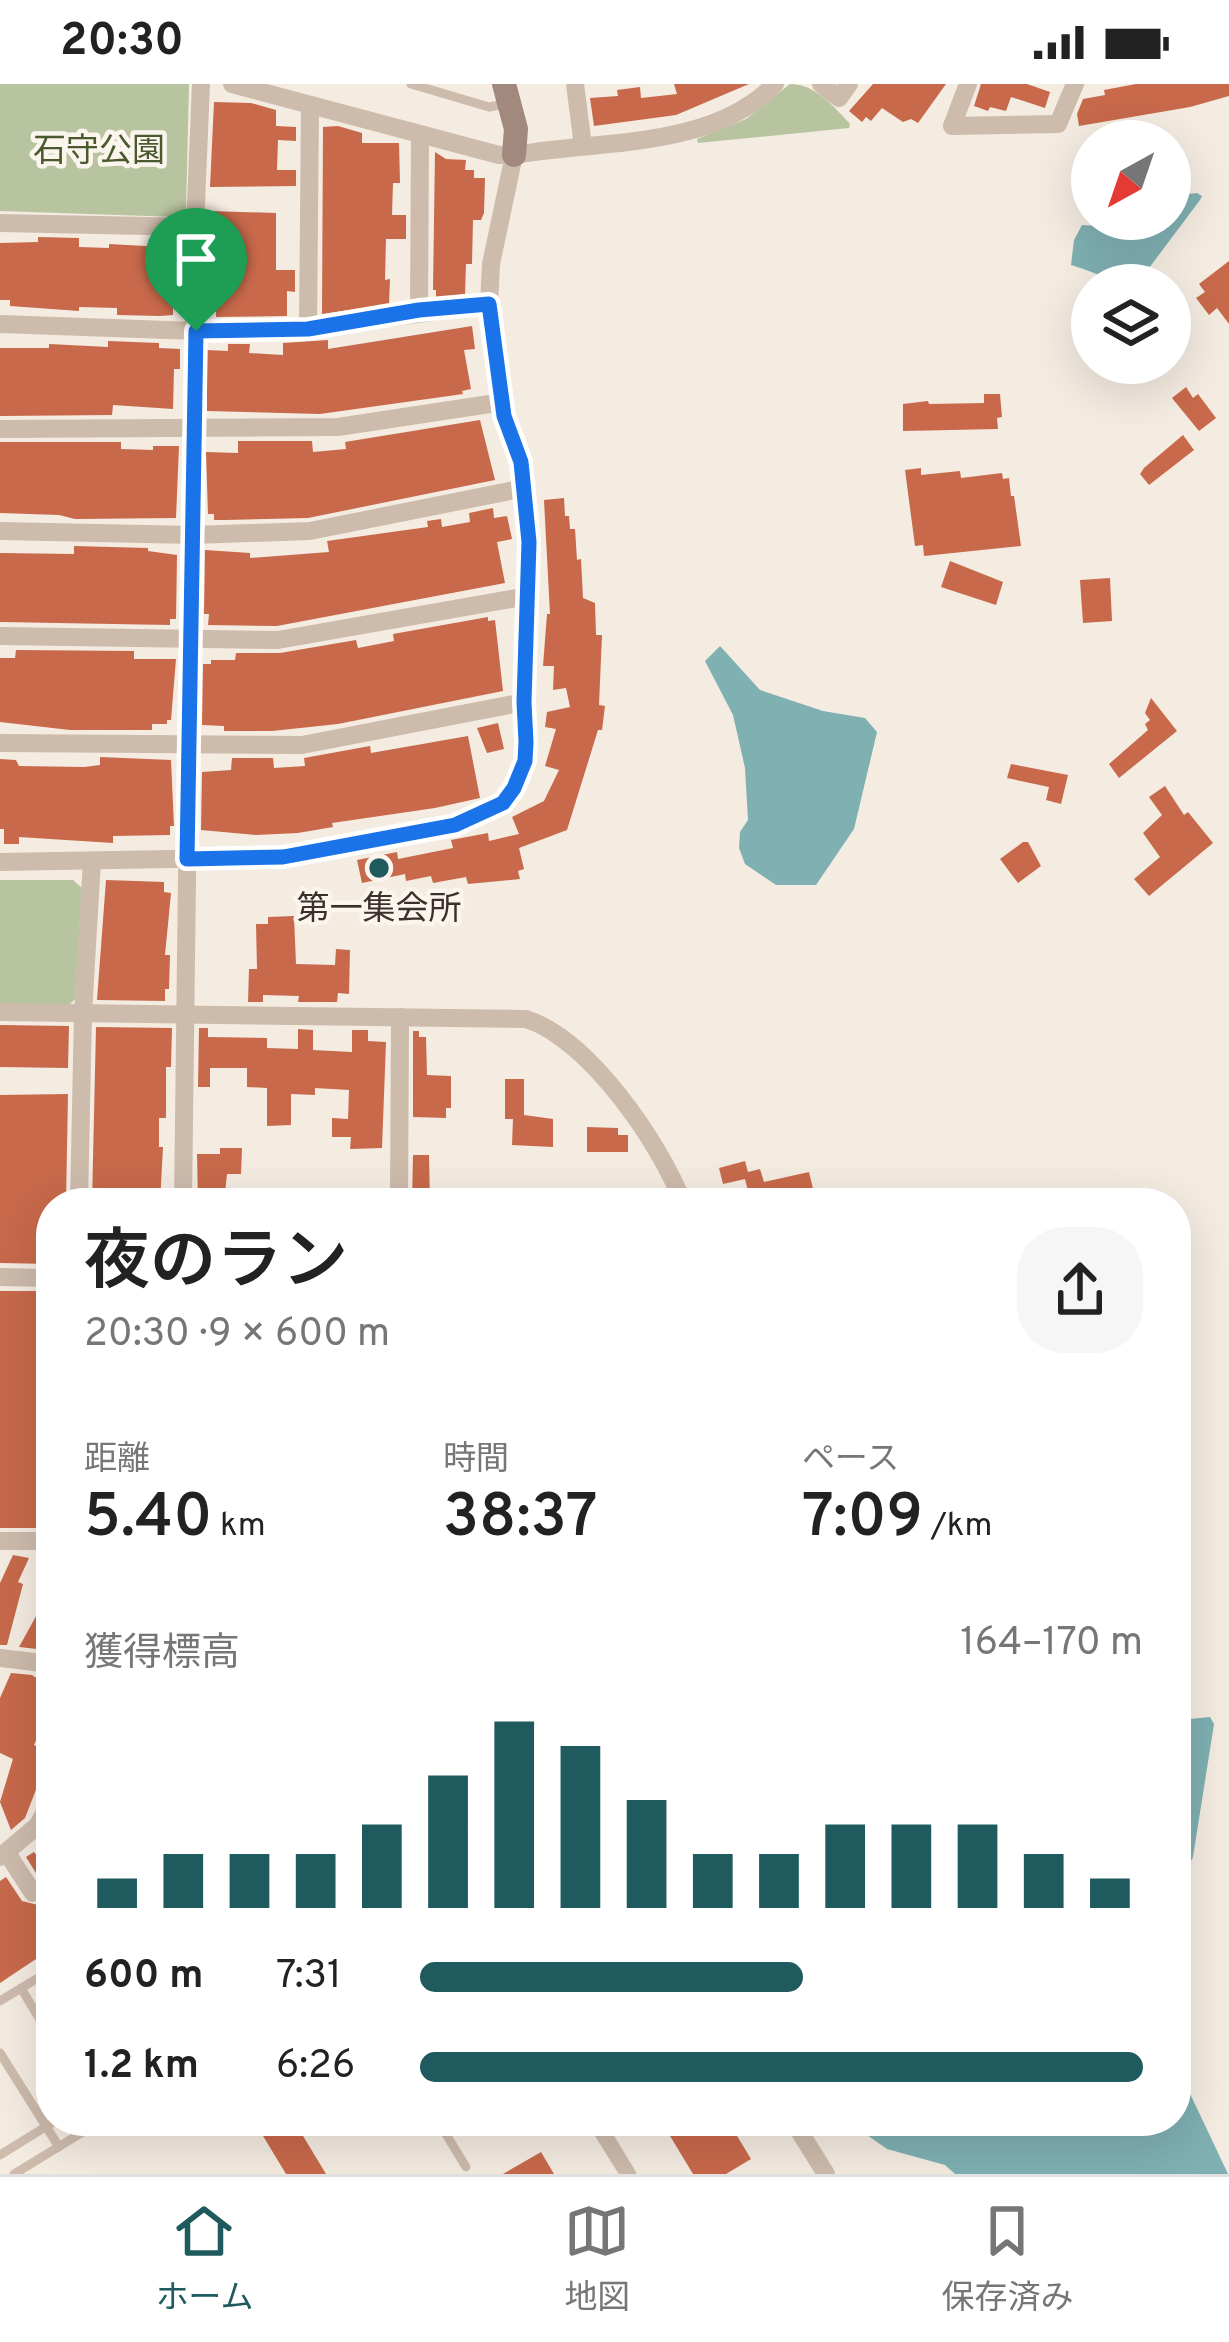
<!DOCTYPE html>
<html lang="ja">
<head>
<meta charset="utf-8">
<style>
  body { margin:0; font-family:Overpass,"Noto Sans JP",sans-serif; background:#f6f6f6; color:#222; height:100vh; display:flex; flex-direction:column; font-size:45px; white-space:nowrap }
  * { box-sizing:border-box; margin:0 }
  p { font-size:39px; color:#767676 }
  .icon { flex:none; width:66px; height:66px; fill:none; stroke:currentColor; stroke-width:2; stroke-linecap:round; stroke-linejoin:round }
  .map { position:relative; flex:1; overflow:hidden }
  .side { position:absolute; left:36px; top:1104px; width:1155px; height:948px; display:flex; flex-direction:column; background:#fff; border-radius:48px; box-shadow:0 12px 48px #0002 }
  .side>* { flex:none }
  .needle { width:78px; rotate:220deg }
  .fabs { position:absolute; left:1071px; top:36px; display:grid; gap:24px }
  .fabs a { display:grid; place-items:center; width:120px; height:120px; border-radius:50%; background:#fff; box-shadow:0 12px 48px #0002; font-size:60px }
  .pin { position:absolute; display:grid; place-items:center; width:102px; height:102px; color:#fff; margin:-123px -51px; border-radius:50% 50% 50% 0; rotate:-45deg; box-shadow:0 0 12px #0007 }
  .pin .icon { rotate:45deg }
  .round { display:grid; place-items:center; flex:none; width:126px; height:126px; border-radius:48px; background:#f6f6f6 }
  .summary { display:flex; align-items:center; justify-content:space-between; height:204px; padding:0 48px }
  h1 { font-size:66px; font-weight:600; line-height:90px }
  .stats { display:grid; grid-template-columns:repeat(3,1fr); gap:18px; height:204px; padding:12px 48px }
  .stats div { display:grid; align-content:center }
  .stats b { font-size:60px; font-weight:600 }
  .stats small { font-size:33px; font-weight:400 }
  .stats p { font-size:33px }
  .chart { height:336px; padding:24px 48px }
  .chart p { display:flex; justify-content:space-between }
  .chart svg { width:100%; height:216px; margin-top:12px; stroke:#1f5a5e; stroke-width:6 }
  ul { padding:0 48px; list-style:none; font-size:39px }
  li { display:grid; grid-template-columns:192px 144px 1fr; align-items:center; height:90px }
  li i { height:30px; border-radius:15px; background:#1f5a5e }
  .status { display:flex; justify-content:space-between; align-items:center; height:84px; padding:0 60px; background:#fff; direction:ltr }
  .status svg { height:33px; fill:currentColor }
  .tabs { display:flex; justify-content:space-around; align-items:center; height:168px; border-top:3px solid #e0e0e0; background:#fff; font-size:33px; color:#767676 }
  .tabs a { display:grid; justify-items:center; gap:6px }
  .tabs .selected { color:#1f5a5e }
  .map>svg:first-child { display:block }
  .green { fill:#b8c4a0 }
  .water { fill:#7fb0b2 }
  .building { fill:#c8694b }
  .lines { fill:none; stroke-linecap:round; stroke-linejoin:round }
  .lane { stroke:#cdbbac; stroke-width:9 }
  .street { stroke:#cdbbac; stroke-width:18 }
  .secondary { stroke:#a18a7d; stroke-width:24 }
  .route-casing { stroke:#fff; stroke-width:24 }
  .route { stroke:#1a73e8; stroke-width:15 }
  .poi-dot { fill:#1f5a5e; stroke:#fbf5ee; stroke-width:4.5 }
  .labels { text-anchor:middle; stroke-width:9; stroke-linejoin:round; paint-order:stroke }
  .park-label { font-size:33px; fill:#4a5a2e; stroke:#fbf5ee }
  .poi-label { font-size:33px; fill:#3b302b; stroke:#fbf5ee }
</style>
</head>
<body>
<div class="status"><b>20:30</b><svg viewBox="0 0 49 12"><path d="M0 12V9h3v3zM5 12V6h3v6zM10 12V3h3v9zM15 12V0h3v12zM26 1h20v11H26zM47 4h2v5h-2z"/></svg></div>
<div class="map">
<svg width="1229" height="2090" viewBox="0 0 1229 2090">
  <rect width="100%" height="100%" fill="#f4ebe1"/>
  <!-- green -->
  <g class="green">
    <polygon points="0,0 189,0 186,126 177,133 0,127"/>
    <path d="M790 0C816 0 833 22 850 40L849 44 698 59 697 55 746 35Z"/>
    <polygon points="0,796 73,796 82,804 75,915 70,920 0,920"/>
  </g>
  <!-- water -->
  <g class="water">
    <path d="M1197 109 1202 112 1200 116 1137 200C1121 201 1089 186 1071 181L1074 156 1082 141 1098 142 1111 135H1170V112Z"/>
    <polygon points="720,562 760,606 823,627 865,634 877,648 854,745 816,801 776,801 745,780 739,764 740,748 748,736 745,684 733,631 705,577"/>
    <polygon points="1188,1624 1190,1635 1210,1633 1214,1640 1193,1773 1176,1809 1176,1627"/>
    <polygon points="1176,1980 1228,2090 955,2090 945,2081 887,2065 847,2037 1176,2037"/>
  </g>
  <!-- building -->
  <g class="building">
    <polygon points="674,0 749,0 676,31 594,42 590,14 618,12 617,6 640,3 641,14 677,10"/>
    <polygon points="873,0 946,0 918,39 911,35 903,38 882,24 871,37 866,33 862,38 849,27"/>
    <polygon points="981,0 1027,0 1050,8 1045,24 1011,13 1006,27 990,23 988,27 974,22"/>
    <polygon points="1136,0 1229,0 1229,12 1190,23 1079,42 1077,30 1083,15 1105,11 1104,6"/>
    <polygon points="214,18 251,19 276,26 276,42 296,43 296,57 278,56 277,86 296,86 296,102 210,103"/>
    <polygon points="338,42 362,49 362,59 399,59 400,99 393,99 392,131 406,131 406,155 386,155 385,196 390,195 389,220 322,230 323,43"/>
    <polygon points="435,68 446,75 466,76 465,86 474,86 474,94 485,94 484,129 481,136 473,136 472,180 466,180 465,210 436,214 436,206 433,206"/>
    <polygon points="209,127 276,129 276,186 295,186 295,208 287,207 287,232 216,233 216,228 207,228"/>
    <polygon points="38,153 79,154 79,163 109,164 109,160 181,164 181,221 173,221 173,231 160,232 117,231 117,224 79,223 79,227 10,222 10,216 0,216 0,159 38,158"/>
    <polygon points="1229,177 1229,240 1217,224 1209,231 1196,214 1205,208 1199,200"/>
    <polygon points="472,242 475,265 464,266 471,305 462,307 463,310 320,330 207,327 207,266 228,267 228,260 250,260 249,269 283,271 283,259 328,256 328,265"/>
    <polygon points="108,257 159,259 159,264 180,265 180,285 174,285 173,325 113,321 112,331 0,332 0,264 49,264 49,260 108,263"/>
    <polygon points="1186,303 1193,314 1198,310 1216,334 1199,347 1172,314"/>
    <polygon points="984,310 1000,310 1002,333 997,334 998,345 903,347 903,320 928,317 929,320 984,319"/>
    <polygon points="480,336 495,396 308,434 225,436 214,436 214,430 208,430 206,368 238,369 238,357 312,357 313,368 346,365 345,358"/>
    <polygon points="1183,351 1194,366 1149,401 1140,390 1144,384"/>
    <polygon points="0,358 121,358 121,365 153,366 153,362 179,362 176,434 75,435 59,431 0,429"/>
    <polygon points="921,384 921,391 960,387 961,394 1002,389 1003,395 1009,394 1011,412 1014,412 1021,462 924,472 923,461 915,462 905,386"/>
    <polygon points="564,414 565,432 569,432 570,445 575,445 577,476 581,475 583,514 595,519 596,551 602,551 599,621 605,622 602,646 598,646 567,746 519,764 524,785 518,787 520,795 468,800 466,793 433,799 431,792 406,797 405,790 362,799 357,776 397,768 398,775 453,764 451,756 488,749 489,757 519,750 512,733 544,717 559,686 545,682 556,645 545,643 547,628 570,623 566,604 553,606 554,582 543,582 547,530 550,530 544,416"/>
    <polygon points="493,424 494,434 507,432 512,455 497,458 505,499 277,542 208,541 209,530 204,530 205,466 250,469 250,474 329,468 327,457 428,443 427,437 441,435 442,443 470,438 469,429"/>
    <polygon points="74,462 148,464 148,467 177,471 176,535 170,535 170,541 0,538 0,469 74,470"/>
    <polygon points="950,477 1003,498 996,521 941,503"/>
    <polygon points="1110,494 1112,537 1083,539 1080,496"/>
    <polygon points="488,533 488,537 495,536 503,607 338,640 272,647 224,647 224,642 202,641 203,580 211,580 211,576 235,576 236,569 280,569 356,556 358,564 394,557 393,550"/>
    <polygon points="16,566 134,567 134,575 176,575 171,636 167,636 167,640 152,640 152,646 70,646 0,638 0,574 15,574"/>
    <polygon points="1151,614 1177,647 1119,694 1109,680 1148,646 1145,640 1150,636 1145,629"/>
    <polygon points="498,639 504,665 487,669 477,644"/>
    <polygon points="468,652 480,714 435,724 332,739 333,743 298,749 256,751 201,746 202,688 231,686 232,674 273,674 274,684 305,682 304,674 370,662 371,669"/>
    <polygon points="100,673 171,676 174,742 170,742 170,751 113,752 113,759 19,753 19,760 4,760 4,745 0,745 0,675 16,676 19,682 84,683 100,681"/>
    <polygon points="1011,680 1068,691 1061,720 1046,716 1049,703 1007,694"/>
    <polygon points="1165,702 1184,731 1188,728 1213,759 1149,812 1134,795 1160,773 1143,749 1162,731 1149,713"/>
    <polygon points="1023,758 1028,758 1041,782 1018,799 1000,775"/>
    <polygon points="106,796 164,798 164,808 171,809 165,871 170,871 169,905 165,905 165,917 97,916"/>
    <polygon points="294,832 296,880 335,881 336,865 350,866 349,910 338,909 337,918 298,918 299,912 263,911 263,918 248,918 249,885 257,885 256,840 268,840 268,833"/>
    <polygon points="0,941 69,942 68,984 0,983"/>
    <polygon points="96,943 172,944 171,983 166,983 166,1034 159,1034 159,1063 163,1063 160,1119 92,1119"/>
    <polygon points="199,944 208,944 208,953 267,954 267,964 298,965 298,945 313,946 313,966 352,968 352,946 368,946 368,957 386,958 382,1064 350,1065 351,1053 332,1053 332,1034 348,1035 349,1006 315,1004 315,1011 291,1010 291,1041 267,1042 267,1004 247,1003 247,984 210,984 210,1003 198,1003"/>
    <polygon points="413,947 419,947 419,953 426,953 427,991 451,992 451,1024 446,1024 446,1034 413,1033"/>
    <polygon points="505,995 524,995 524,1031 553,1035 553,1063 512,1061 513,1035 505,1035"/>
    <polygon points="68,1010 66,1118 51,1119 51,1180 0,1179 0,1011"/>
    <polygon points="587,1043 618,1044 618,1051 628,1051 628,1068 587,1068"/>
    <polygon points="220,1064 242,1064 241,1090 227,1090 224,1119 198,1119 197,1070 220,1070"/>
    <polygon points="413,1071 429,1071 430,1119 412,1119"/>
    <polygon points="745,1077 748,1088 760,1085 764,1098 809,1088 816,1117 792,1119 789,1111 751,1119 745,1095 723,1100 719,1084"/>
    <rect x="0" y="1207" width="51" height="237"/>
    <polygon points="13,1471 29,1474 18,1498 23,1500 7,1561 0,1561 0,1499"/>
    <polygon points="51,1505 51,1556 46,1566 19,1563"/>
    <polygon points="11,1589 32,1591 51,1604 42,1625 49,1628 34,1661 51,1669 51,1695 42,1690 25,1734 11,1746 0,1718 13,1675 0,1669 0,1614"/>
    <polygon points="51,1763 51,1797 44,1802 26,1773 34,1768 40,1776"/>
    <polygon points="6,1793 22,1817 38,1821 51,1845 51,1865 0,1899 0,1797"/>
    <polygon points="254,2037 294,2037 326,2090 286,2090"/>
    <polygon points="661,2037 728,2037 751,2075 726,2090 693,2090"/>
    <polygon points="541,2068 554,2090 503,2090"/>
  </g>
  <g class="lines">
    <!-- lane -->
    <g class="lane">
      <polyline points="411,0 489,23 505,20"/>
      <polyline points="21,1904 51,1954"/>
      <polyline points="0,1917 51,1886"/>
      <polyline points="0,1969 59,2063"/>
      <polyline points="438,2037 466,2083"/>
      <polyline points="591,2037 624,2090"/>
      <polyline points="600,2037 632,2090"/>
      <polyline points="0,2071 55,2037"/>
      <polyline points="14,2090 101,2037"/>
    </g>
    <!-- street -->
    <g class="street">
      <path d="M232 0 499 71H514C598 56 711 66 775 0"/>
      <polyline points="575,0 583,62"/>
      <polyline points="821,0 839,14 849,0"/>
      <polyline points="968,0 952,42 1058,40 1075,0"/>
      <polyline points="0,139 195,143"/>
      <polyline points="419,227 420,51"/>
      <polyline points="0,240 196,247 308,245 489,220"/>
      <polyline points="308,245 310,21"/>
      <polyline points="0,345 338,343 503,318"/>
      <polyline points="0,447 194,451 310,447 525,404"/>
      <polyline points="0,552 278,556 528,512"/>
      <polyline points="0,659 302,661 524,618"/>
      <polyline points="0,778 283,773 455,741 490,727 509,712 525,677 529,457 521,378 504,332 489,220 491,180 514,71"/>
      <path d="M0 928 526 935C589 955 660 1059 683 1119"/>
      <polyline points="79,1119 83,929 92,777"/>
      <polyline points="183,1119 195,143 201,0"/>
      <polyline points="399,1119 400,933"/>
      <polyline points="0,1193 51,1194"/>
      <polyline points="0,1457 51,1457"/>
      <polyline points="0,1574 51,1580"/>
      <polyline points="7,1769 33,1809"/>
      <polyline points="0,1773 37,1742 51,1718"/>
      <polyline points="793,2037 826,2090"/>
    </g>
    <!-- secondary -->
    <polyline class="secondary" points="504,0 516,45 514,71"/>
  </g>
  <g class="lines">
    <!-- route casing -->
    <g class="route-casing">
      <polygon id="route" points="489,220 504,332 521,378 529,458 524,618 526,658 525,677 514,704 503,719 455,741 283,773 187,775 196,247 308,245 419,226"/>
    </g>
    <!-- route -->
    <use href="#route" class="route"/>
  </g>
  <!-- markers -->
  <circle class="poi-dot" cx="379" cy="784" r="12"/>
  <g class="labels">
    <!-- park labels -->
    <g class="park-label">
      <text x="99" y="77">石守公園</text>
    </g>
    <!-- poi labels -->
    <g class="poi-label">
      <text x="379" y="835">第一集会所</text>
    </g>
  </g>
</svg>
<div class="fabs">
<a><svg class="needle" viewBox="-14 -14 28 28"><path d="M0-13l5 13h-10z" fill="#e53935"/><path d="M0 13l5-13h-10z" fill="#767676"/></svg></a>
<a><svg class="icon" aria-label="layers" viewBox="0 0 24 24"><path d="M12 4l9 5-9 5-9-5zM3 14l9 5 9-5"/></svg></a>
</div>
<div class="pin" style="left:196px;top:247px;background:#1e9e55"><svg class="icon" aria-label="arrive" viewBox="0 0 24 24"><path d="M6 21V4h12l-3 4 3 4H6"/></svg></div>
<section class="side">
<div class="summary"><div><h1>夜のラン</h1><p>20:30 · 9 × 600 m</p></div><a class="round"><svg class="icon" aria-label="share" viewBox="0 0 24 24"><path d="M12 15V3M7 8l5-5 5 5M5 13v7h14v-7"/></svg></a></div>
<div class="stats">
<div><p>距離</p><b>5.40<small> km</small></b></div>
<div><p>時間</p><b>38:37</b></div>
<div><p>ペース</p><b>7:09<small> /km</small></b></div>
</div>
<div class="chart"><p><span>獲得標高</span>164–170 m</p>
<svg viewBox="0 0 160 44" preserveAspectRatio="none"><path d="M5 44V38M15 44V33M25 44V33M35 44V33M45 44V27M55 44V17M65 44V6M75 44V11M85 44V22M95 44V33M105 44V33M115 44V27M125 44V27M135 44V27M145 44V33M155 44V38"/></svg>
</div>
<ul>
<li><b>600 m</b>7:31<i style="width:53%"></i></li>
<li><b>1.2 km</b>6:26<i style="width:100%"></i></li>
</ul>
</section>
</div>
<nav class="tabs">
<a class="selected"><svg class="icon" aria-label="home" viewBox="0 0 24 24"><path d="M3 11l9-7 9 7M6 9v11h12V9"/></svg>ホーム</a>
<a><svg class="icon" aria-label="map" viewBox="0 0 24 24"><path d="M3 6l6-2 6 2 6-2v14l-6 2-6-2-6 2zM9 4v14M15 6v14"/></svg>地図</a>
<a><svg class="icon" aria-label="saved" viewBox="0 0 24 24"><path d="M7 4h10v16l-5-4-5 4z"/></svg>保存済み</a>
</nav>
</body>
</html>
